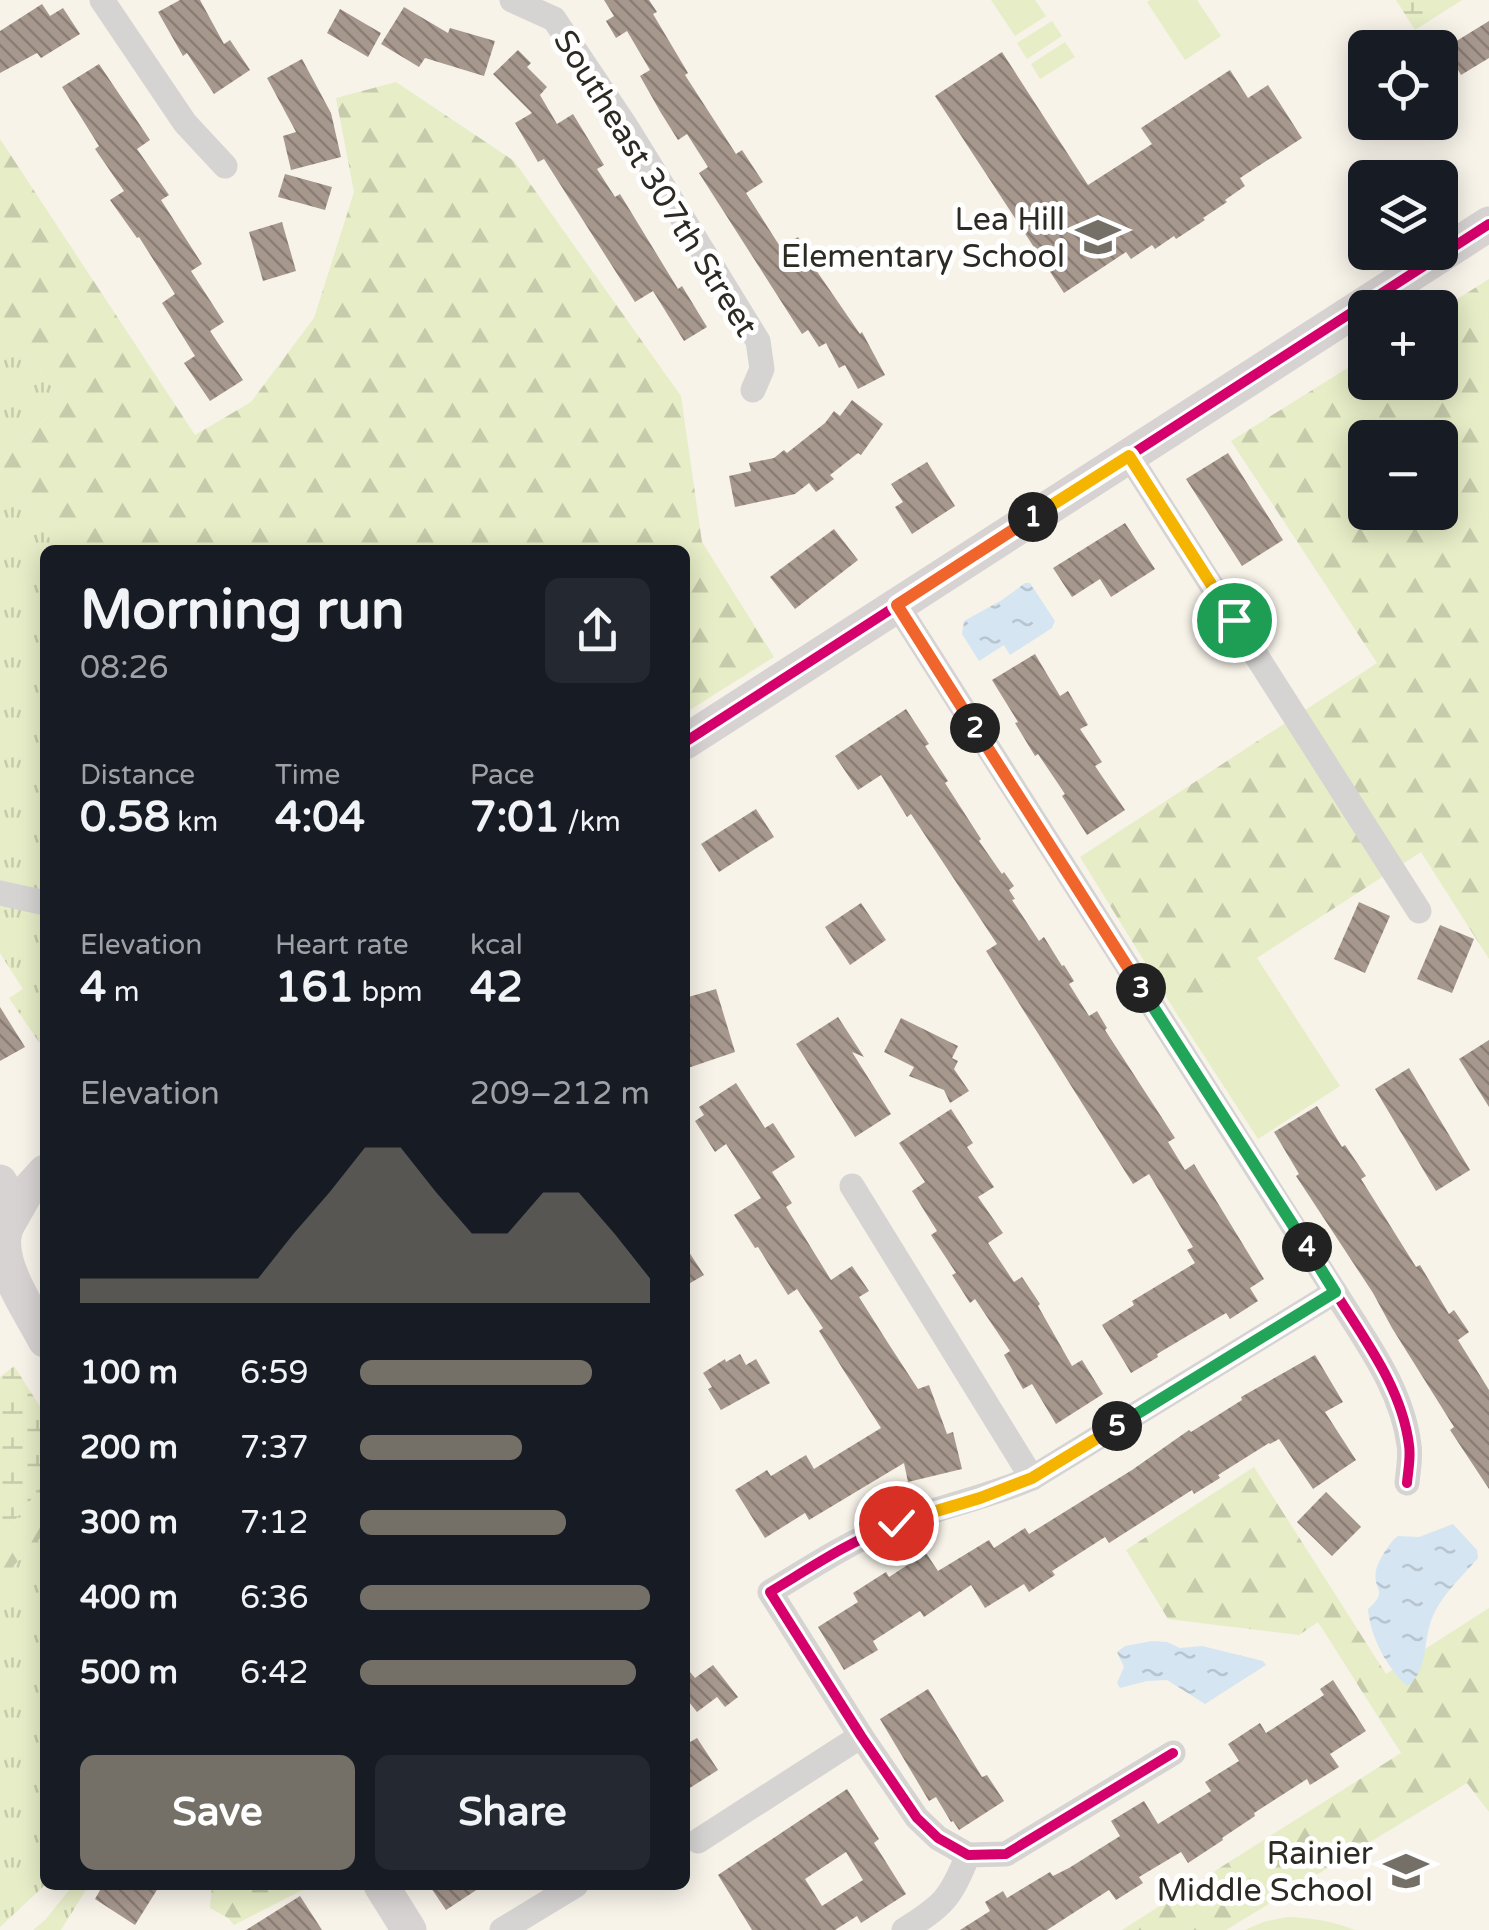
<!DOCTYPE html>
<html lang="en">
<head>
<meta charset="utf-8">
<style>
  body { margin:0; font-family:"Varela Round",sans-serif; background:#242831; color:#f1f3f6; height:100vh; display:flex; flex-direction:column; font-size:38px; white-space:nowrap }
  * { box-sizing:border-box; margin:0 }
  p { font-size:32px; color:#9ea1a6 }
  .icon { flex:none; width:55px; height:55px; fill:none; stroke:currentColor; stroke-width:2; stroke-linecap:round; stroke-linejoin:round }
  .map { position:relative; flex:1; overflow:hidden }
  .side { position:absolute; left:40px; top:545px; width:650px; height:1345px; display:flex; flex-direction:column; background:#171b24; border-radius:15px; box-shadow:0 5px 25px #0003 }
  .side>* { flex:none }
  .tools { position:absolute; left:1348px; top:30px; display:grid; gap:20px }
  .tools a { display:grid; place-items:center; width:110px; height:110px; border-radius:15px; background:#171b24; box-shadow:0 5px 25px #0003; font-size:50px }
  .pin { position:absolute; display:grid; place-items:center; width:85px; height:85px; color:#fff; margin:-42px; border:5px solid #fff; border-radius:50%; box-shadow:0 2px 10px #0007 }
  .km { position:absolute; width:50px; height:50px; margin:-25px; border-radius:50%; background:#222; color:#fff; font-size:28px; line-height:50px; text-align:center }
  .round { display:grid; place-items:center; flex:none; width:105px; height:105px; border-radius:15px; background:#242831 }
  .overview { display:flex; align-items:center; justify-content:space-between; height:170px; padding:0 40px }
  h1 { font-size:55px; font-weight:800; line-height:75px }
  .figures { display:grid; grid-template-columns:repeat(3,1fr); gap:15px; height:170px; padding:10px 40px }
  .figures div { display:grid; align-content:center }
  .figures b { font-size:42px; font-weight:800 }
  .figures small { font-size:28px; font-weight:400 }
  .figures p { font-size:28px }
  .chart { height:280px; padding:20px 40px }
  .chart p { display:flex; justify-content:space-between }
  .chart svg { width:100%; height:180px; margin-top:10px; fill:#747068; opacity:.7 }
  .primary-button { display:flex; gap:20px; margin-top:auto; padding:20px 40px }
  .primary-button a { flex:1; height:115px; border-radius:15px; background:#747068; color:#fff; font-size:40px; font-weight:800; line-height:115px; text-align:center }
  .primary-button a+a { background:#242831; color:#f1f3f6 }
  ul { padding:0 40px; list-style:none; font-size:32px }
  li { display:grid; grid-template-columns:160px 120px 1fr; align-items:center; height:75px }
  li i { height:25px; border-radius:12px; background:#747068 }
  .map>svg:first-child { display:block }
  .grass { fill:url(#grass-tufts) }
  .forest { fill:url(#forest-firs); fill-rule:evenodd }
  .wetland { fill:url(#wetland-marsh) }
  .green { fill:#e7edc7 }
  .water { fill:url(#water-ripples) }
  .building { fill:url(#building-back-hatch); fill-rule:evenodd }
  .lines { fill:none; stroke-linecap:round; stroke-linejoin:round }
  .street { stroke:#d6d4d3; stroke-width:25 }
  .secondary { stroke:#d7d3d2; stroke-width:35 }
  .cycleway-casing { stroke:#fff; stroke-width:16 }
  .cycleway { stroke:#d6006c; stroke-width:10 }
  .split-1-casing { stroke:#fff; stroke-width:20 }
  .split-2-casing { stroke:#fff; stroke-width:20 }
  .split-3-casing { stroke:#fff; stroke-width:20 }
  .split-4-casing { stroke:#fff; stroke-width:20 }
  .split-5-casing { stroke:#fff; stroke-width:20 }
  .split-6-casing { stroke:#fff; stroke-width:20 }
  .split-1 { stroke:#f5b400; stroke-width:12 }
  .split-2 { stroke:#f0652b; stroke-width:12 }
  .split-3 { stroke:#f0652b; stroke-width:12 }
  .split-4 { stroke:#22a559; stroke-width:12 }
  .split-5 { stroke:#22a559; stroke-width:12 }
  .split-6 { stroke:#f5b400; stroke-width:12 }
  .labels { text-anchor:middle; stroke-width:10; stroke-linejoin:round; paint-order:stroke }
  .street-label { font-size:32px; fill:#2d2a23; stroke:#fff }
  .poi-label { font-size:32px; fill:#2d2a23; stroke:#fff; text-anchor:end }
</style>
</head>
<body>
<div class="map">
<svg width="1489" height="1930" viewBox="0 0 1489 1930">
  <defs>
    <pattern id="grass-tufts" width="24" height="20" patternUnits="userSpaceOnUse" patternTransform="scale(2.5)"><rect width="24" height="20" fill="#e7edc7"/><path d="M3 7l-1-3M5 7V3M7 7l1-3M15 17l-1-3M17 17v-4M19 17l1-3" fill="none" stroke="#c6cbab"/></pattern>
    <pattern id="forest-firs" width="22" height="20" patternUnits="userSpaceOnUse" patternTransform="scale(2.5)"><rect width="22" height="20" fill="#e7edc7"/><path d="M5 1l3.5 6h-7zM16 11l3.5 6h-7z" fill="#c6cbab"/></pattern>
    <pattern id="wetland-marsh" width="20" height="14" patternUnits="userSpaceOnUse" patternTransform="scale(2.5)"><rect width="20" height="14" fill="#e7edc7"/><path d="M1 5h8M5 5V1M11 12h8M15 12V8" fill="none" stroke="#c6cbab"/></pattern>
    <pattern id="water-ripples" width="26" height="14" patternUnits="userSpaceOnUse" patternTransform="scale(2.5)"><rect width="26" height="14" fill="#d6e5f2"/><path d="M2 4q2-2 4 0t4 0M15 11q2-2 4 0t4 0" fill="none" stroke="#b8c5cf"/></pattern>
    <pattern id="building-back-hatch" width="6" height="6" patternUnits="userSpaceOnUse" patternTransform="scale(2.5)"><rect width="6" height="6" fill="#a7988e"/><path d="M-1 5l2 2M0 0l6 6M5-1l2 2" fill="none" stroke="#887c74"/></pattern>
  </defs>
  <rect width="100%" height="100%" fill="#f7f3e9"/>
  <!-- grass -->
  <g class="grass">
    <polygon points="0,317 63,402 0,462"/>
    <polygon points="0,468 58,550 45,550 45,1051 9,998 23,989 0,953"/>
    <polygon points="45,1533 45,1885 0,1927 0,1580"/>
    <polygon points="73,1885 89,1885 61,1930 33,1930 45,1920"/>
  </g>
  <!-- forest -->
  <g class="forest">
    <polygon points="396,82 514,161 681,396 702,542 774,657 685,713 685,550 58,550 0,468 0,462 63,402 0,317 0,139 195,435 251,402 314,318 354,192 336,98"/>
    <path d="M1489 279V959L1421 852 1175 1011 1080 857 1377 663 1231 441 1365 357V382H1440V310ZM1365 438H1440V512H1365Z"/>
    <polygon points="1254,1467 1386,1674 1489,1608 1489,1812 1467,1783 1226,1930 1122,1930 1401,1753 1318,1622 1299,1635 1168,1619 1126,1550"/>
    <polygon points="45,1482 45,1533 0,1580 0,1539"/>
    <polygon points="212,1885 312,1885 234,1925 228,1918 210,1908"/>
  </g>
  <!-- wetland -->
  <g class="wetland">
    <polygon points="1396,0 1462,0 1415,30"/>
    <polygon points="14,1366 45,1414 45,1482 0,1539 0,1377"/>
  </g>
  <!-- green -->
  <g class="green">
    <polygon points="991,0 1035,0 1046,16 1015,36"/>
    <polygon points="1150,0 1197,0 1221,36 1185,60 1147,2"/>
    <polygon points="1052,21 1062,36 1027,59 1017,43"/>
    <polygon points="1065,42 1075,57 1040,79 1031,64"/>
    <polygon points="1257,958 1340,1086 1258,1139 1175,1011"/>
    <path d="M1288 1917C1312 1918 1332 1921 1355 1930H1245L1263 1922Z"/>
  </g>
  <!-- water -->
  <g class="water">
    <polygon points="1025,583 1030,583 1055,621 1052,628 1010,655 1004,645 979,661 962,634 964,621 1002,600"/>
    <path d="M1453 1524 1477 1550 1478 1558C1461 1578 1440 1596 1431 1621 1423 1643 1428 1672 1407 1686 1387 1668 1370 1636 1368 1609 1390 1590 1372 1591 1376 1570 1379 1559 1387 1548 1394 1539L1398 1536 1419 1537Z"/>
    <polygon points="1152,1641 1167,1642 1180,1648 1202,1646 1263,1661 1266,1665 1205,1704 1167,1680 1147,1681 1120,1688 1117,1683 1124,1667 1117,1652 1125,1646"/>
  </g>
  <!-- building -->
  <g class="building">
    <polygon points="180,0 200,0 224,44 230,40 250,70 214,94 187,53 183,56 158,12"/>
    <polygon points="604,0 649,0 657,12 653,14 688,73 685,75 736,154 742,150 763,182 746,193 781,248 798,237 818,269 816,270 860,334 862,332 885,375 858,389 845,365 839,368 826,343 819,347 808,330 802,334 699,173 708,167 687,134 678,140 661,113 640,76 650,70 627,31 616,38 606,21 614,16"/>
    <polygon points="42,4 50,16 63,8 80,34 41,58 37,53 0,73 0,31"/>
    <polygon points="404,7 448,33 450,28 495,41 484,76 425,58 419,67 381,44"/>
    <polygon points="340,9 381,33 368,57 327,33"/>
    <polygon points="1489,21 1489,58 1461,75 1445,48"/>
    <polygon points="518,50 531,63 527,67 547,87 540,95 557,124 573,114 604,165 597,169 615,197 620,194 678,289 682,286 707,327 684,341 653,291 635,302 544,159 538,162 515,123 532,113 493,74"/>
    <polygon points="1002,52 1088,185 1152,144 1141,128 1230,70 1248,98 1268,85 1302,138 1240,178 1245,186 1225,200 1227,202 1203,218 1205,220 1176,239 1174,236 1155,249 1152,245 1131,259 1126,252 1064,293 935,96"/>
    <polygon points="302,59 331,113 341,157 291,170 283,136 296,132 267,78"/>
    <polygon points="99,64 150,140 137,149 169,195 161,200 202,264 191,271 224,322 210,331 243,380 210,401 184,363 195,356 162,303 175,294 139,237 137,238 110,200 124,191 95,149 99,146 62,87"/>
    <polygon points="285,174 332,187 325,210 278,197"/>
    <polygon points="282,222 296,271 263,281 249,232"/>
    <polygon points="852,400 883,424 861,455 858,453 830,475 834,479 816,492 809,483 795,494 735,507 729,476 751,471 749,463 774,458 784,450 787,453 825,423 834,411 840,416"/>
    <polygon points="1228,453 1283,540 1242,566 1186,479"/>
    <polygon points="927,462 955,506 912,534 895,507 903,502 891,484"/>
    <polygon points="1125,523 1155,569 1111,597 1100,579 1072,597 1053,568"/>
    <polygon points="834,529 858,560 795,609 770,577"/>
    <polygon points="1035,654 1060,696 1068,691 1088,725 1080,729 1102,762 1095,766 1125,810 1087,835 1062,796 1065,794 1038,754 1035,756 1015,723 1018,722 992,680"/>
    <polygon points="906,709 929,744 925,746 948,781 945,783 981,839 979,841 1002,874 1004,872 1014,886 1009,890 1015,899 1012,900 1039,941 1044,937 1062,966 1064,965 1074,981 1069,984 1089,1016 1097,1011 1107,1028 1105,1030 1175,1138 1168,1142 1185,1170 1194,1164 1264,1279 1250,1288 1258,1301 1230,1319 1226,1313 1157,1354 1158,1357 1131,1373 1102,1325 1134,1305 1132,1301 1195,1263 1187,1250 1193,1247 1149,1174 1133,1184 986,951 997,944 911,814 907,817 881,775 858,790 835,756"/>
    <polygon points="756,809 774,837 719,872 701,844"/>
    <polygon points="1359,902 1390,916 1365,973 1334,959"/>
    <polygon points="861,903 886,940 850,965 825,927"/>
    <polygon points="1440,925 1474,939 1452,993 1417,979"/>
    <polygon points="716,989 735,1052 685,1069 685,998"/>
    <polygon points="0,1007 25,1047 0,1061"/>
    <polygon points="838,1017 864,1057 852,1052 891,1114 855,1137 796,1044"/>
    <polygon points="901,1018 958,1046 952,1058 958,1061 954,1069 969,1091 950,1103 944,1090 909,1076 914,1067 884,1052"/>
    <polygon points="1489,1040 1489,1107 1459,1059"/>
    <polygon points="1409,1068 1470,1170 1436,1191 1375,1089"/>
    <polygon points="736,1083 765,1128 773,1123 795,1157 772,1172 792,1203 786,1207 831,1280 852,1266 869,1291 859,1297 888,1343 918,1389 929,1385 947,1434 953,1432 962,1469 908,1482 904,1463 809,1520 805,1513 765,1538 735,1490 767,1470 771,1476 806,1455 814,1469 881,1428 844,1371 819,1331 823,1328 797,1289 788,1295 758,1247 755,1248 734,1215 761,1198 726,1144 715,1152 695,1121 704,1115 699,1107"/>
    <polygon points="1317,1106 1342,1147 1345,1145 1366,1176 1361,1179 1416,1267 1420,1265 1449,1314 1454,1310 1469,1332 1458,1340 1489,1390 1489,1489 1450,1430 1454,1427 1392,1328 1373,1293 1296,1176 1299,1174 1274,1132"/>
    <polygon points="951,1109 973,1143 967,1147 994,1187 978,1197 1003,1233 988,1243 1014,1282 1022,1277 1040,1304 1038,1306 1072,1366 1082,1360 1103,1394 1056,1424 1032,1384 1023,1389 1004,1355 1010,1351 975,1299 970,1303 952,1275 956,1273 931,1235 937,1231 912,1191 925,1182 899,1143"/>
    <polygon points="685,1246 704,1275 685,1286"/>
    <polygon points="740,1354 746,1365 756,1359 770,1383 721,1410 708,1389 712,1387 703,1373 725,1359 726,1362"/>
    <polygon points="1315,1355 1343,1402 1325,1412 1356,1460 1313,1489 1279,1439 1270,1444 1269,1443 1218,1475 1220,1478 1194,1494 1192,1490 1109,1543 1105,1537 1052,1571 1055,1575 1029,1592 1024,1584 985,1608 971,1585 924,1617 920,1611 873,1641 878,1650 844,1670 818,1627 858,1602 853,1593 886,1572 889,1577 926,1553 938,1571 989,1540 994,1548 1025,1528 1029,1534 1132,1470 1189,1430 1191,1432 1242,1400 1241,1397"/>
    <polygon points="1326,1492 1361,1527 1332,1556 1297,1522"/>
    <polygon points="713,1665 738,1697 725,1707 717,1697 697,1712 685,1697 685,1666 695,1678"/>
    <polygon points="1333,1680 1366,1731 1330,1754 1339,1767 1310,1785 1307,1779 1254,1813 1255,1816 1222,1838 1223,1840 1188,1863 1181,1852 1139,1877 1143,1883 1116,1900 1109,1890 1047,1930 960,1930 990,1911 985,1902 1003,1891 1007,1898 1050,1872 1053,1876 1069,1868 1120,1836 1111,1821 1144,1801 1158,1824 1211,1791 1205,1782 1239,1761 1228,1744 1260,1723 1266,1733 1324,1695 1320,1689"/>
    <polygon points="928,1689 982,1777 987,1775 1004,1801 959,1830 953,1821 951,1822 936,1797 929,1801 880,1719"/>
    <polygon points="697,1738 718,1770 685,1791 685,1745"/>
    <path d="M847 1789 879 1839 874 1843 906 1894 861 1923 857 1916 835 1930H752L718 1875ZM846 1852 863 1880 822 1906 805 1879Z"/>
    <polygon points="103,1885 160,1885 135,1925 95,1899"/>
    <polygon points="429,1885 484,1885 446,1910"/>
    <polygon points="300,1896 322,1930 246,1930"/>
  </g>
  <g class="lines">
    <!-- street -->
    <g class="street">
      <polyline points="102,0 185,123 225,166"/>
      <polyline points="512,0 554,19 627,128 758,341 762,369 753,390"/>
      <polyline points="1129,456 1419,911"/>
      <path d="M897 605 1335 1292C1364 1339 1402 1388 1409 1445 1411 1457 1408 1471 1407 1483"/>
      <polyline points="0,893 45,903"/>
      <polyline points="852,1186 1032,1478"/>
      <path d="M1173 1753 1006 1854 968 1855 938 1838 917 1818 861 1736 770 1592C810 1568 849 1542 892 1525 938 1507 986 1498 1032 1478L1335 1292"/>
      <polyline points="698,1841 861,1736"/>
      <polyline points="502,1930 576,1885"/>
      <path d="M904 1930C944 1905 950 1899 968 1855"/>
    </g>
    <!-- secondary -->
    <g class="secondary">
      <polyline points="685,742 1489,224"/>
      <path d="M0 1182C13 1202 12 1222 0 1241"/>
      <polyline points="9,1222 25,1194 45,1172"/>
      <path d="M4 1237C0 1269 30 1311 45 1340"/>
      <polyline points="381,1885 409,1930"/>
    </g>
    <!-- cycleway casing -->
    <g class="cycleway-casing">
      <g id="cycleway">
        <path d="M897 605 1335 1292C1364 1339 1402 1388 1409 1445 1411 1457 1408 1471 1407 1483"/>
        <polyline points="685,742 1489,224"/>
        <path d="M1173 1753 1006 1854 968 1855 938 1838 917 1818 861 1736 770 1592C810 1568 849 1542 892 1525 938 1507 986 1498 1032 1478L1335 1292"/>
      </g>
    </g>
    <!-- cycleway -->
    <use href="#cycleway" class="cycleway"/>
  </g>
  <g class="lines">
    <!-- split-1 casing -->
    <g class="split-1-casing">
      <polyline id="split-1" points="1033,517 1129,456 1234,620"/>
    </g>
    <!-- split-2 casing -->
    <g class="split-2-casing">
      <polyline id="split-2" points="975,728 897,605 1033,517"/>
    </g>
    <!-- split-3 casing -->
    <g class="split-3-casing">
      <polyline id="split-3" points="975,728 1141,988"/>
    </g>
    <!-- split-4 casing -->
    <g class="split-4-casing">
      <polyline id="split-4" points="1141,988 1307,1247"/>
    </g>
    <!-- split-5 casing -->
    <g class="split-5-casing">
      <polyline id="split-5" points="1117,1426 1335,1292 1307,1247"/>
    </g>
    <!-- split-6 casing -->
    <g class="split-6-casing">
      <polyline id="split-6" points="896,1523 980,1498 1032,1478 1117,1426"/>
    </g>
    <!-- split-1 -->
    <use href="#split-1" class="split-1"/>
    <!-- split-2 -->
    <use href="#split-2" class="split-2"/>
    <!-- split-3 -->
    <use href="#split-3" class="split-3"/>
    <!-- split-4 -->
    <use href="#split-4" class="split-4"/>
    <!-- split-5 -->
    <use href="#split-5" class="split-5"/>
    <!-- split-6 -->
    <use href="#split-6" class="split-6"/>
  </g>
  <!-- icons -->
  <defs>
    <g id="school-bare" transform="scale(3.45)"><path d="M0-5L7-2L0 1L-7-2ZM-4 1L0 2.5L4 1V4Q0 6-4 4Z" fill="#747068" stroke="#fff" stroke-width="2.5" paint-order="stroke"/></g>
  </defs>
  <g fill-rule="evenodd">
    <use href="#school-bare" x="1098" y="237"/>
    <use href="#school-bare" x="1406" y="1871"/>
  </g>
  <g class="labels">
    <!-- street labels -->
    <g class="street-label">
      <text transform="translate(656 183) rotate(58)" y="11">Southeast 307th Street</text>
    </g>
    <!-- poi labels -->
    <g class="poi-label">
      <text x="1065" y="230">Lea Hill<tspan x="1065" dy="37">Elementary School</tspan></text>
      <text x="1373" y="1864">Rainier<tspan x="1373" dy="37">Middle School</tspan></text>
    </g>
  </g>
</svg>
<div class="tools">
<a><svg class="icon" aria-label="locate" viewBox="0 0 24 24"><circle cx="12" cy="12" r="6"/><path d="M12 2v4M12 18v4M2 12h4M18 12h4"/></svg></a>
<a><svg class="icon" aria-label="layers" viewBox="0 0 24 24"><path d="M12 4l9 5-9 5-9-5zM3 14l9 5 9-5"/></svg></a>
<a>+</a>
<a>−</a>
</div>
<div class="pin" style="left:1234px;top:620px;background:#1e9e55"><svg class="icon" aria-label="arrive" viewBox="0 0 24 24"><path d="M6 21V4h12l-3 4 3 4H6"/></svg></div>
<div class="pin" style="left:896px;top:1523px;background:#d93025"><svg class="icon" aria-label="check" viewBox="0 0 24 24"><path d="M5 12l5 5 9-10"/></svg></div>
<b class="km" style="left:1033px;top:517px">1</b>
<b class="km" style="left:975px;top:728px">2</b>
<b class="km" style="left:1141px;top:988px">3</b>
<b class="km" style="left:1307px;top:1247px">4</b>
<b class="km" style="left:1117px;top:1426px">5</b>
<section class="side">
<div class="overview"><div><h1>Morning run</h1><p>08:26</p></div><a class="round"><svg class="icon" aria-label="share" viewBox="0 0 24 24"><path d="M12 15V3M7 8l5-5 5 5M5 13v7h14v-7"/></svg></a></div>
<div class="figures">
<div><p>Distance</p><b>0.58<small> km</small></b></div>
<div><p>Time</p><b>4:04</b></div>
<div><p>Pace</p><b>7:01<small> /km</small></b></div>
</div>
<div class="figures">
<div><p>Elevation</p><b>4<small> m</small></b></div>
<div><p>Heart rate</p><b>161<small> bpm</small></b></div>
<div><p>kcal</p><b>42</b></div>
</div>
<div class="chart"><p><span>Elevation</span>209–212 m</p>
<svg viewBox="0 0 160 44" preserveAspectRatio="none"><path d="M0 44V38L10 38L20 38L30 38L40 38L50 38L60 27L70 17L80 6L90 6L100 17L110 27L120 27L130 17L140 17L150 27L160 38V44z"/></svg>
</div>
<ul>
<li><b>100 m</b>6:59<i style="width:80%"></i></li>
<li><b>200 m</b>7:37<i style="width:56%"></i></li>
<li><b>300 m</b>7:12<i style="width:71%"></i></li>
<li><b>400 m</b>6:36<i style="width:100%"></i></li>
<li><b>500 m</b>6:42<i style="width:95%"></i></li>
</ul>
<div class="primary-button"><a>Save</a><a>Share</a></div>
</section>
</div>
</body>
</html>
